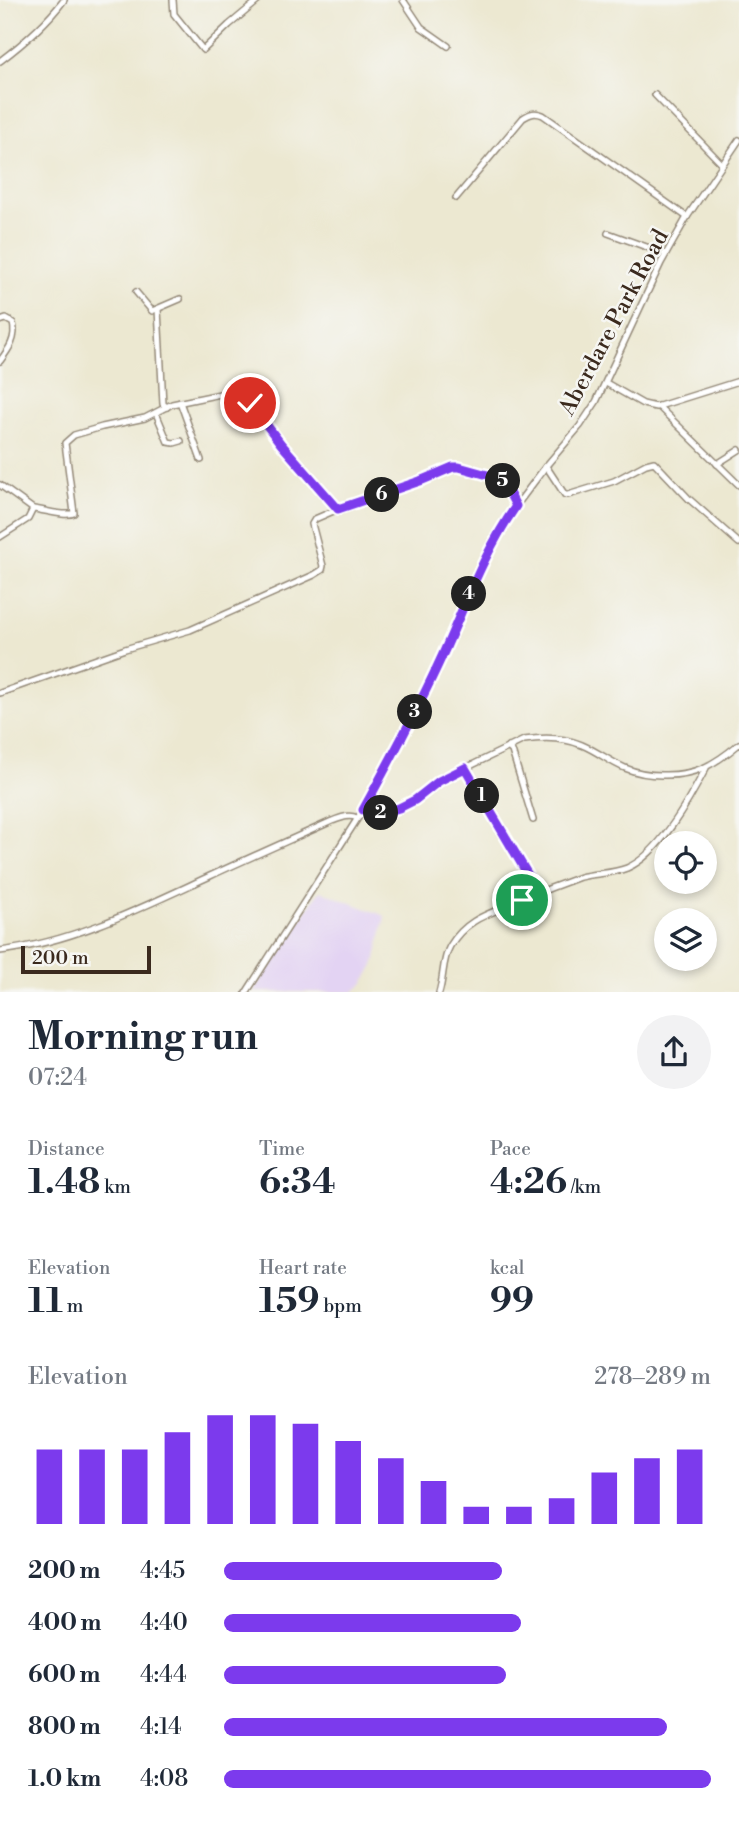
<!DOCTYPE html>
<html lang="en">
<head>
<meta charset="utf-8">
<style>
  body { margin:0; font-family:"Libre Bodoni",serif; background:#f2f2f3; color:#1f2937; height:100vh; display:flex; flex-direction:column; font-size:26px; white-space:nowrap }
  * { box-sizing:border-box; margin:0 }
  p { font-size:23px; color:#747a83 }
  .icon { flex:none; width:38px; height:38px; fill:none; stroke:currentColor; stroke-width:2; stroke-linecap:round; stroke-linejoin:round }
  .map { position:relative; height:992px; overflow:hidden }
  .panel { display:flex; flex-direction:column; background:#fff; flex:1 }
  .panel>* { flex:none }
  .tools { position:absolute; left:654px; top:831px; display:grid; gap:14px }
  .tools a { display:grid; place-items:center; width:63px; height:63px; border-radius:50%; background:#fff; box-shadow:0 4px 10px #0003; font-size:35px }
  .scale { position:absolute; left:21px; bottom:18px; width:130px; box-sizing:border-box; padding-left:7px; border:4px solid #3b2a1e; border-top:0; font-size:19px; line-height:24px; white-space:nowrap; color:#3b2a1e; -webkit-text-stroke:5px #f6f6f2; paint-order:stroke }
  .pin { position:absolute; display:grid; place-items:center; width:60px; height:60px; color:#fff; margin:-30px; border:4px solid #fff; border-radius:50%; box-shadow:0 2px 7px #0007 }
  .km { position:absolute; width:35px; height:35px; margin:-18px; border-radius:50%; background:#222; color:#fff; font-size:19px; line-height:35px; text-align:center }
  .round { display:grid; place-items:center; flex:none; width:74px; height:74px; border-radius:37px; background:#f2f2f3 }
  .headline { display:flex; align-items:center; justify-content:space-between; height:119px; padding:0 28px }
  h1 { font-size:38px; font-weight:700; line-height:52px }
  .figures { display:grid; grid-template-columns:repeat(3,1fr); gap:10px; height:119px; padding:7px 28px }
  .figures div { display:grid; align-content:center }
  .figures b { font-size:35px; font-weight:700 }
  .figures small { font-size:19px; font-weight:400 }
  .figures p { font-size:19px }
  .chart { height:196px; padding:14px 28px }
  .chart p { display:flex; justify-content:space-between }
  .chart svg { width:100%; height:126px; margin-top:7px; stroke:#7c3aed; stroke-width:6 }
  ul { padding:0 28px; list-style:none; font-size:23px }
  li { display:grid; grid-template-columns:112px 84px 1fr; align-items:center; height:52px }
  li i { height:18px; border-radius:9px; background:#7c3aed }
  .map>svg:first-child { display:block }
  .built { fill:#e3d3f3 }
  .lines { fill:none; stroke-linecap:round; stroke-linejoin:round }
  .minor-casing { stroke:#948978; stroke-width:8 }
  .minor { stroke:#fff; stroke-width:5 }
  .route-casing { stroke:#fff; stroke-width:14 }
  .route { stroke:#7c3aed; stroke-width:9 }
  .labels { text-anchor:middle; stroke-width:5; stroke-linejoin:round; paint-order:stroke }
  .street-label { font-size:23px; fill:#3b2a1e; stroke:#f6f6f2 }
</style>
</head>
<body>
<div class="map">
<svg width="739" height="993" viewBox="0 0 739 993">
  <rect width="100%" height="100%" fill="#f6f6f2"/>
  <filter id="ink" filterUnits="userSpaceOnUse"><feTurbulence type="fractalNoise" baseFrequency=".0143" numOctaves="2"/><feDisplacementMap in="SourceGraphic" scale="14" xChannelSelector="R" yChannelSelector="G"/><feConvolveMatrix kernelMatrix="1 2 1 2 8 2 1 2 1" color-interpolation-filters="sRGB"/></filter>
  <filter id="wash" filterUnits="userSpaceOnUse"><feTurbulence type="fractalNoise" baseFrequency=".00686" numOctaves="4" result="noise"/><feDisplacementMap in="SourceGraphic" scale="28" xChannelSelector="R" yChannelSelector="G"/><feGaussianBlur stdDeviation="1.57" result="paint"/><feColorMatrix in="noise" values="0 0 0 0 0 0 0 0 0 0 0 0 0 0 0 0 0 1.4 0 .05"/><feComposite in="paint" operator="in"/></filter>
  <g filter="url(#wash)">
    <rect width="100%" height="100%" fill="#ece8d1"/>
    <!-- built -->
    <polygon class="built" points="320,891 385,916 375,963 363,984 353,992 253,992 286,940"/>
  </g>
  <g filter="url(#ink)">
    <g class="lines">
      <!-- minor casing -->
      <g class="minor-casing">
        <g id="minor">
          <polyline points="173,0 174,14 203,50 229,25 259,0"/>
          <polyline points="403,0 421,27 448,46"/>
          <path d="M0 61C24 43 46 24 64 0"/>
          <polyline points="655,95 722,164"/>
          <path d="M456 198 523 118C531 113 535 112 543 115L687 217"/>
          <polyline points="608,233 666,254"/>
          <polyline points="136,292 152,311 180,299"/>
          <polyline points="158,309 163,404 167,407"/>
          <path d="M0 321 6 319 13 323C17 338 9 349 0 361"/>
          <polyline points="606,383 643,404 656,407 739,381"/>
          <polyline points="180,402 201,460"/>
          <polyline points="658,406 739,485"/>
          <polyline points="156,413 168,442 174,443 181,441"/>
          <polyline points="717,464 739,450"/>
          <polyline points="546,466 565,495 568,495 614,481 646,464 654,462 689,499 739,543"/>
          <polyline points="0,485 33,509 28,519 0,537"/>
          <path d="M33 509C45 510 65 517 74 513L65 443 74 435 102 427 145 418 172 404 230 392H240L245 395 281 444 338 509 420 481 453 467 499 477 502 479 516 506"/>
          <polyline points="0,693 125,649 190,630 314,575 322,570 323,566 312,524 315,519 338,509"/>
          <polyline points="508,747 512,751 533,820"/>
          <polyline points="465,767 538,892"/>
          <path d="M363 810 382 813 399 808 415 800 439 781 524 740C543 737 564 737 582 745 597 751 610 762 625 768 637 773 649 775 662 775 695 776 714 765 739 744"/>
          <path d="M0 951C74 942 143 907 210 876 251 857 292 839 332 821 341 818 348 814 357 818"/>
          <polyline points="246,993 363,810 388,764 443,654 490,548 516,506 546,466 580,426 596,402 661,263 687,217 739,140"/>
          <path d="M439 993C444 977 442 960 450 946 467 917 493 913 520 901 540 892 560 884 580 877 595 873 612 874 627 868 660 854 690 799 706 768"/>
        </g>
      </g>
      <!-- minor -->
      <use href="#minor" class="minor"/>
    </g>
  </g>
  <g class="lines" filter="url(#ink)">
    <!-- route casing -->
    <g class="route-casing">
      <path id="route" d="M250 403 281 444 338 509 420 481 453 467H459L502 479 516 506C484 552 466 603 443 654 419 707 391 759 363 810L382 813 399 808 415 800 439 781 465 768 538 892 522 900"/>
    </g>
    <!-- route -->
    <use href="#route" class="route"/>
  </g>
  <g class="labels">
    <!-- street labels -->
    <g class="street-label">
      <text transform="translate(613 322) rotate(-62)" y="8">Aberdare Park Road</text>
    </g>
  </g>
</svg>
<div class="tools">
<a><svg class="icon" aria-label="locate" viewBox="0 0 24 24"><circle cx="12" cy="12" r="6"/><path d="M12 2v4M12 18v4M2 12h4M18 12h4"/></svg></a>
<a><svg class="icon" aria-label="layers" viewBox="0 0 24 24"><path d="M12 4l9 5-9 5-9-5zM3 14l9 5 9-5"/></svg></a>
</div>
<div class="scale">200 m</div>
<div class="pin" style="left:522px;top:900px;background:#1e9e55"><svg class="icon" aria-label="arrive" viewBox="0 0 24 24"><path d="M6 21V4h12l-3 4 3 4H6"/></svg></div>
<div class="pin" style="left:250px;top:403px;background:#d93025"><svg class="icon" aria-label="check" viewBox="0 0 24 24"><path d="M5 12l5 5 9-10"/></svg></div>
<b class="km" style="left:482px;top:796px">1</b>
<b class="km" style="left:381px;top:813px">2</b>
<b class="km" style="left:415px;top:712px">3</b>
<b class="km" style="left:469px;top:594px">4</b>
<b class="km" style="left:503px;top:481px">5</b>
<b class="km" style="left:382px;top:495px">6</b>
</div>
<section class="panel">
<div class="headline"><div><h1>Morning run</h1><p>07:24</p></div><a class="round"><svg class="icon" aria-label="share" viewBox="0 0 24 24"><path d="M12 15V3M7 8l5-5 5 5M5 13v7h14v-7"/></svg></a></div>
<div class="figures">
<div><p>Distance</p><b>1.48<small> km</small></b></div>
<div><p>Time</p><b>6:34</b></div>
<div><p>Pace</p><b>4:26<small> /km</small></b></div>
</div>
<div class="figures">
<div><p>Elevation</p><b>11<small> m</small></b></div>
<div><p>Heart rate</p><b>159<small> bpm</small></b></div>
<div><p>kcal</p><b>99</b></div>
</div>
<div class="chart"><p><span>Elevation</span>278–289 m</p>
<svg viewBox="0 0 160 44" preserveAspectRatio="none"><path d="M5 44V18M15 44V18M25 44V18M35 44V12M45 44V6M55 44V6M65 44V9M75 44V15M85 44V21M95 44V29M105 44V38M115 44V38M125 44V35M135 44V26M145 44V21M155 44V18"/></svg>
</div>
<ul>
<li><b>200 m</b>4:45<i style="width:57%"></i></li>
<li><b>400 m</b>4:40<i style="width:61%"></i></li>
<li><b>600 m</b>4:44<i style="width:58%"></i></li>
<li><b>800 m</b>4:14<i style="width:91%"></i></li>
<li><b>1.0 km</b>4:08<i style="width:100%"></i></li>
</ul>
</section>
</body>
</html>
